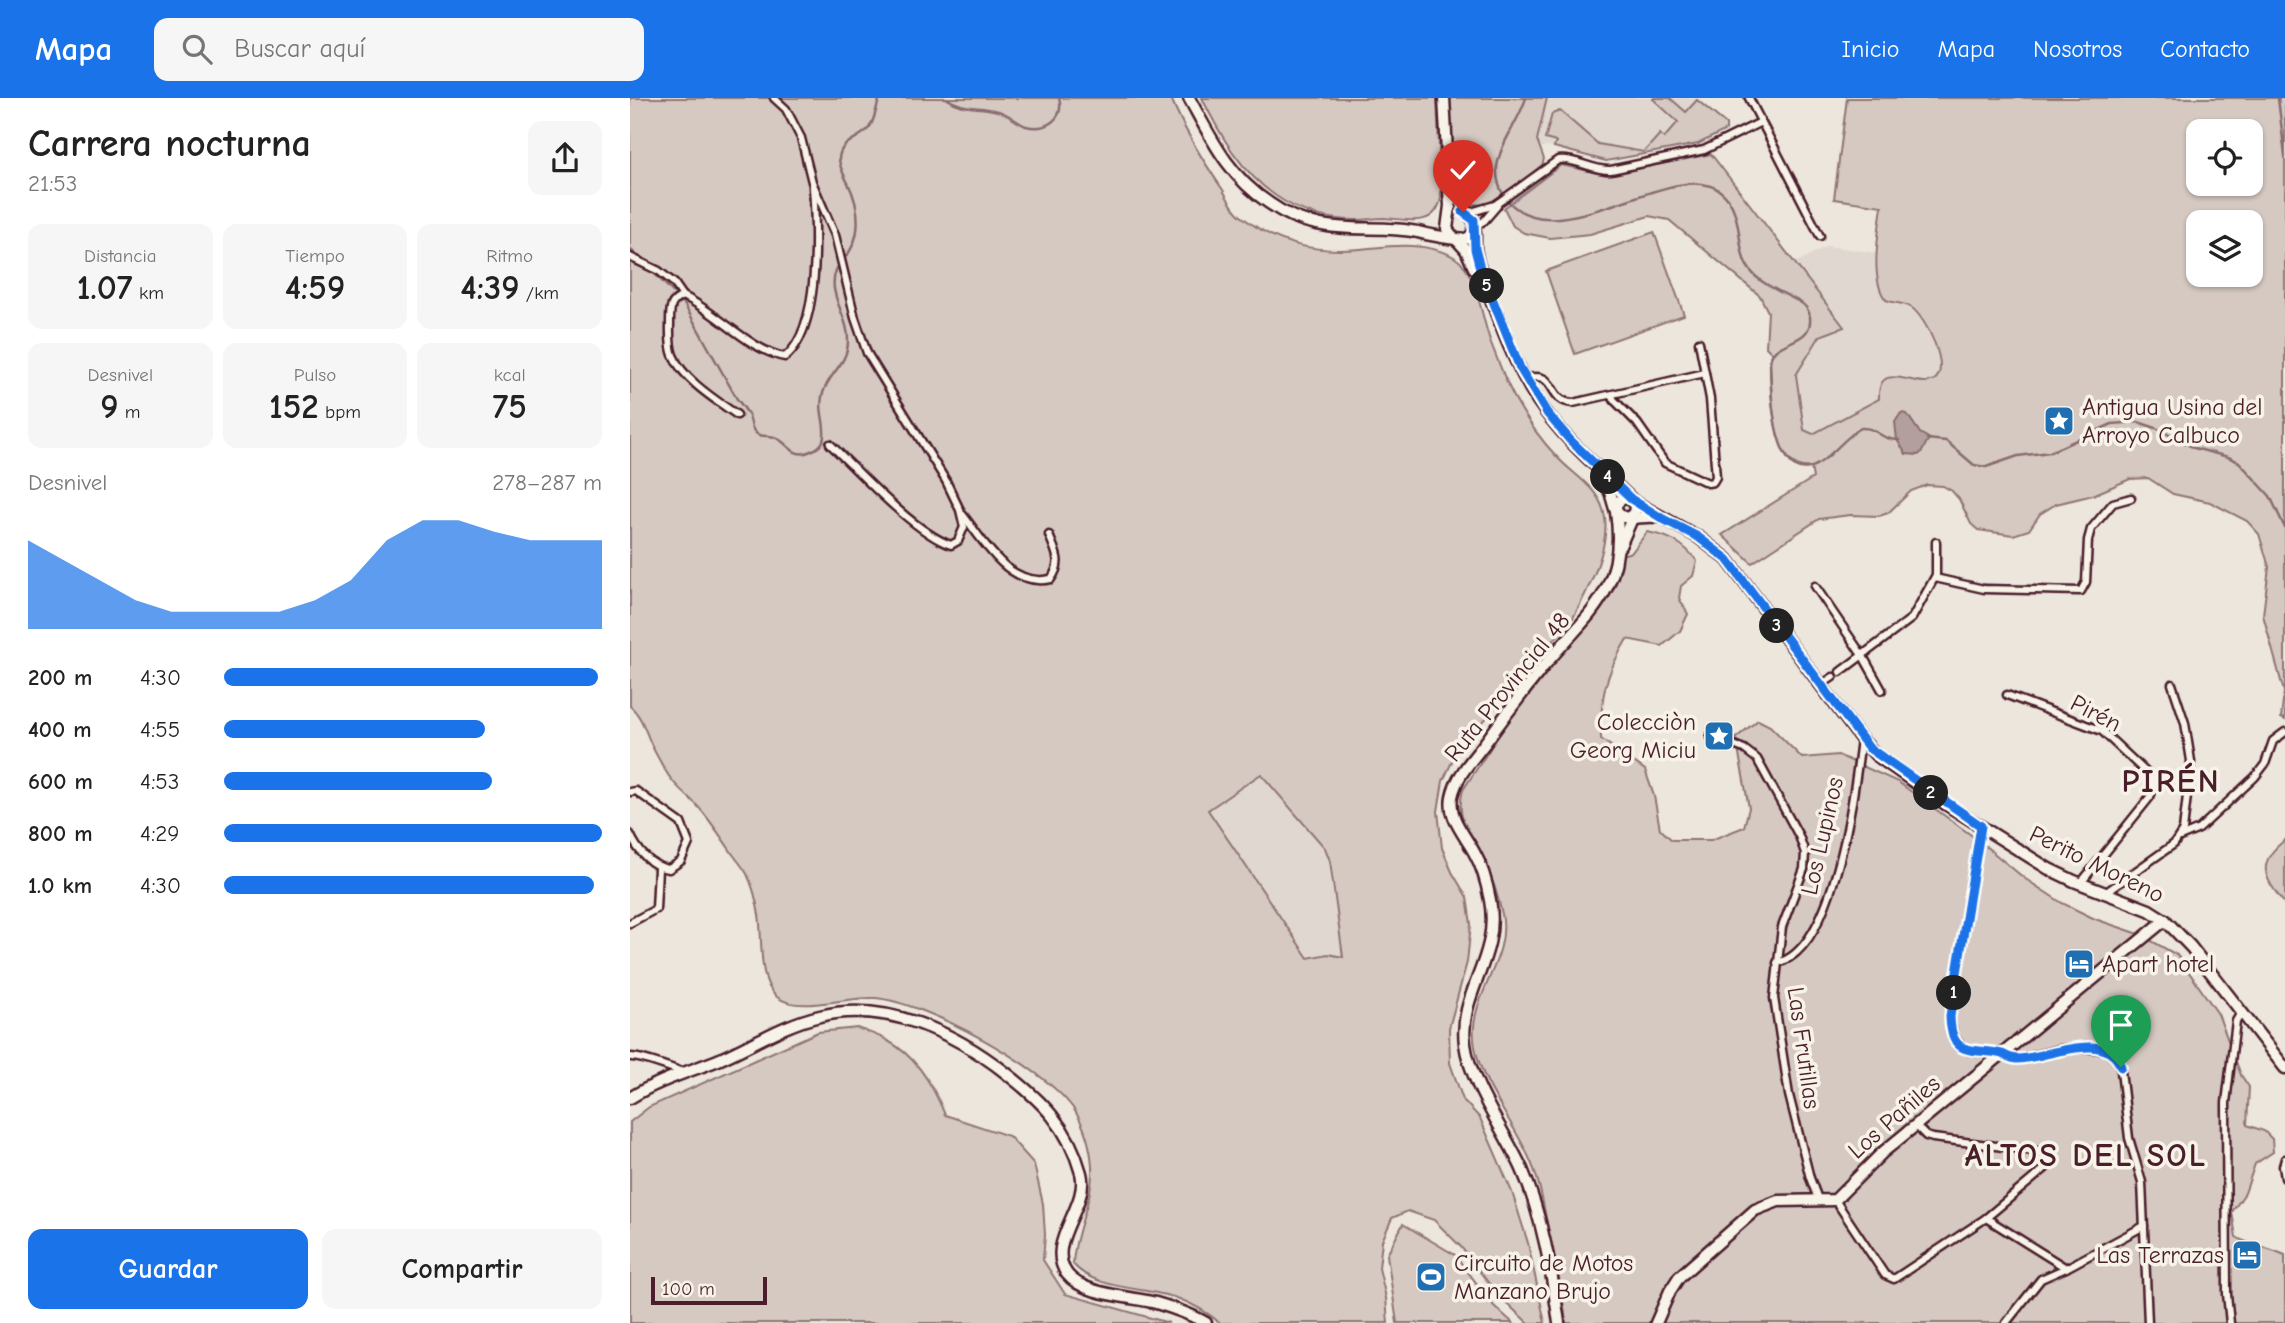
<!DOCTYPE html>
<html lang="es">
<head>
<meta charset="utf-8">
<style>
  body { margin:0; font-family:"Comic Neue",sans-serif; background:#f6f6f6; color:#222; height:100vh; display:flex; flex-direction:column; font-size:26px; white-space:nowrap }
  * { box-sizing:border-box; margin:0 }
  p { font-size:23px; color:#767676 }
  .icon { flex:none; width:38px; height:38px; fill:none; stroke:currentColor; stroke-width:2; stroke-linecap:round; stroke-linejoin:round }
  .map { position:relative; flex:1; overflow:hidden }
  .side { display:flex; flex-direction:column; background:#fff; width:630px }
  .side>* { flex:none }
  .fabs { position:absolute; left:1556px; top:21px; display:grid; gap:14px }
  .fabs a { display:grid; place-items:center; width:77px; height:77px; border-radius:14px; background:#fff; box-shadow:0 2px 5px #0004; font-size:35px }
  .scale { position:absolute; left:21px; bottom:18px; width:116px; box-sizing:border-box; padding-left:7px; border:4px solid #4a1f2b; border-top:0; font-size:19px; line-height:24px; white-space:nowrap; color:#4a1f2b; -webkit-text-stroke:5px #f7f3e8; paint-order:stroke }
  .pin { position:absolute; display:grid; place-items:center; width:60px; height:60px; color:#fff; margin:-72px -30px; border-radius:50% 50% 50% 0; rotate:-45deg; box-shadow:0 0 7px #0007 }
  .pin .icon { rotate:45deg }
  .km { position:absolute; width:35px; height:35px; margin:-18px; border-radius:50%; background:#222; color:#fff; font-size:19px; line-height:35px; text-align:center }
  .round { display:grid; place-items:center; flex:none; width:74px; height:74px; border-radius:14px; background:#f6f6f6 }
  .overview { display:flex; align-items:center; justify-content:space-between; height:119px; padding:0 28px }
  h1 { font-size:38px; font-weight:600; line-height:52px }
  .stats { display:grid; grid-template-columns:repeat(3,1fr); gap:10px; height:119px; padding:7px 28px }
  .stats div { display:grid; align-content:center; border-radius:14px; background:#f6f6f6; text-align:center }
  .stats b { font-size:35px; font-weight:600 }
  .stats small { font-size:19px; font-weight:400 }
  .stats p { font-size:19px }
  .chart { height:196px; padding:14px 28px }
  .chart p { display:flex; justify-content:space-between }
  .chart svg { width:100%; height:126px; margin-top:7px; fill:#1a73e8; opacity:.7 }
  .action { display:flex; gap:14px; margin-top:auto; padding:14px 28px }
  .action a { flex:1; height:80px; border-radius:14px; background:#1a73e8; color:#fff; font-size:28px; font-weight:600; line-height:80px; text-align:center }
  .action a+a { background:#f6f6f6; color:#222 }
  ul { padding:0 28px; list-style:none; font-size:23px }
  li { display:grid; grid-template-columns:112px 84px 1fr; align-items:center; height:52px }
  li i { height:18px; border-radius:9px; background:#1a73e8 }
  header { display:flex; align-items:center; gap:42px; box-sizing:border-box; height:98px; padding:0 35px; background:#1a73e8; color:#fff }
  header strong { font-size:33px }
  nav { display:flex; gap:38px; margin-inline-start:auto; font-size:24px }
  .search { width:490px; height:63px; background:#f6f6f6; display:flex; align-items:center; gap:18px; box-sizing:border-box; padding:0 24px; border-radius:14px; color:#767676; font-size:26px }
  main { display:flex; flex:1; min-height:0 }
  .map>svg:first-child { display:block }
  .built { fill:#e0d7d0 }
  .green { fill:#d5c9c2; stroke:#907476; stroke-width:2; fill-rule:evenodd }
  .water { fill:#b39f9d; stroke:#896c6f; stroke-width:2 }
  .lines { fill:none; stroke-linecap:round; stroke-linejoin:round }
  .stream { stroke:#896c6f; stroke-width:2.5 }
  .street-casing { stroke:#4a1f2b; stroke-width:11 }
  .secondary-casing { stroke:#4a1f2b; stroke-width:15 }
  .street { stroke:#f7f3e8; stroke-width:6 }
  .secondary { stroke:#f7f3e8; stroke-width:10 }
  .route-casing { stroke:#fff; stroke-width:14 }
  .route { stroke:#1a73e8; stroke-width:9 }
  .labels { text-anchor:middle; stroke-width:7; stroke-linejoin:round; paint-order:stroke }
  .poi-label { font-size:24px; fill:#4a1f2b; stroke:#f7f3e8; text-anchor:start }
  .street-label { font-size:24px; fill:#4a1f2b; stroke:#f7f3e8 }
  .district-label { font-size:32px; font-weight:bold; letter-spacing:2px; fill:#4a1f2b; stroke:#f7f3e8 }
</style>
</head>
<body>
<header>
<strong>Mapa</strong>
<div class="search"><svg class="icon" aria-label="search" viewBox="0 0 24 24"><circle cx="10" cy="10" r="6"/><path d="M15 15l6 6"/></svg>Buscar aquí</div>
<nav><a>Inicio</a><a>Mapa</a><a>Nosotros</a><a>Contacto</a></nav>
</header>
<main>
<section class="side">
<div class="overview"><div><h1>Carrera nocturna</h1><p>21:53</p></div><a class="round"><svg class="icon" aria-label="share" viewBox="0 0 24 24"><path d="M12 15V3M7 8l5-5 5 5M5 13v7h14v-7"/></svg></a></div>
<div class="stats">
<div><p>Distancia</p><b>1.07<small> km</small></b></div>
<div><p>Tiempo</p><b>4:59</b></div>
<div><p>Ritmo</p><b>4:39<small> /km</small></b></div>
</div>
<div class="stats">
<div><p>Desnivel</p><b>9<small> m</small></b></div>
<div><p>Pulso</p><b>152<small> bpm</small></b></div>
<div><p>kcal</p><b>75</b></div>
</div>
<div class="chart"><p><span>Desnivel</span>278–287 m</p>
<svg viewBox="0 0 160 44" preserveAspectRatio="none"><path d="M0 44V13L10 20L20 27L30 34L40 38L50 38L60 38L70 38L80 34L90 27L100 13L110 6L120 6L130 10L140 13L150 13L160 13V44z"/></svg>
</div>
<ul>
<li><b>200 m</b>4:30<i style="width:99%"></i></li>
<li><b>400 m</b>4:55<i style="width:69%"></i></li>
<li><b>600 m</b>4:53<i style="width:71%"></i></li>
<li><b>800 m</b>4:29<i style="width:100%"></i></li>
<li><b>1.0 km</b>4:30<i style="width:98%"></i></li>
</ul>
<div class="action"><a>Guardar</a><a>Compartir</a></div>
</section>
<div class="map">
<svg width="1655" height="1225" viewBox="0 0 1655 1225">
  <rect width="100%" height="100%" fill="#ece6dd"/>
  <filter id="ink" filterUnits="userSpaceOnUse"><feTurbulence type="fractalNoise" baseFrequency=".0143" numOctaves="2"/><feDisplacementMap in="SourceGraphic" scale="14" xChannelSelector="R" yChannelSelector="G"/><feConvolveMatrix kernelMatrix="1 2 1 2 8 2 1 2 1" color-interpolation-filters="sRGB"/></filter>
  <g filter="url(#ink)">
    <!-- built -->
    <g class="built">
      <polygon points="917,0 1065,0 1097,30 1095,34 1068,46 972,63 918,48 908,50 907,42"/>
      <polygon points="1197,148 1246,155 1250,190 1253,199 1256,202 1280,208 1289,216 1309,257 1312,270 1308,279 1298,284 1289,284 1274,278 1253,285 1249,301 1183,336 1174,332 1166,277 1190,238 1214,229 1165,165"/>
      <polygon points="631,676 692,746 697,754 714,859 698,856 678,860 578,712"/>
    </g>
    <!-- green -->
    <g class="green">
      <path d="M0 0H541C554 32 573 63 593 92 598 101 603 112 611 118 647 147 685 155 730 151 761 148 796 143 824 159 848 174 851 220 861 245 868 263 875 282 884 299 896 321 910 341 927 359 945 379 971 390 975 420 979 453 958 491 943 520L826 655 813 683 808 713 812 750 822 774 837 799 841 826 837 864 819 930 820 965 833 1002 850 1020 882 1094 898 1145 915 1225H898L867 1196 831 1149 804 1122 778 1113 762 1120 752 1143 749 1170 756 1200 758 1225H590C577 1214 563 1206 547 1200 516 1189 464 1192 443 1166 444 1133 464 1103 462 1068 461 1050 455 1029 445 1013 417 970 296 904 245 900 217 898 168 916 147 899 127 883 133 839 129 817 127 805 123 788 117 776 113 769 107 762 102 755 92 740 82 725 71 712 62 701 49 692 41 681 35 673 30 663 25 654 16 638 14 620 0 608ZM631 676 695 750 700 763 713 859 698 856 678 860 578 712Z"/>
      <path d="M572 0H807L811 100C805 131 777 121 754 120 745 120 736 122 727 122 698 122 670 115 646 98 611 74 590 37 572 0Z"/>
      <path d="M820 0H917L907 42 914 61 912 67C897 79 872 102 854 106 815 115 821 22 820 0Z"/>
      <polygon points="1024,0 1040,0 1056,14 1067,2 1096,26 1096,32 1068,46 976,63 924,49 926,44 915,41 922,16 930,13 968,46 1014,54 1030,36 1034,40 1048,24 1023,1"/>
      <path d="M1217 0H1655V622L1651 620 1654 594 1633 517 1639 469 1629 436 1617 423 1580 404 1543 396 1518 380 1500 381 1463 397 1426 406 1410 416 1399 432 1383 437 1348 432 1341 426 1329 401 1322 393 1313 388 1297 387 1281 393 1258 415 1249 418 1220 417 1189 421 1122 465 1092 437 1183 380 1181 369C1140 375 1142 292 1140 265L1142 255 1136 249 1138 214 1130 198 1039 122 1019 118 960 136 920 140 894 135 883 128 874 110 931 67 977 77 1081 56 1214 229 1190 238 1166 277 1174 332 1183 336 1249 301C1247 259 1287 292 1304 282 1322 271 1295 219 1282 210 1275 204 1265 206 1256 202 1239 181 1249 133 1252 108L1204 101ZM1568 33H1620V86H1568ZM1568 124H1620V177H1568Z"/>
      <polygon points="1024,134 1054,217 945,256 916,173"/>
      <path d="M1017 434C1040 438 1053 445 1067 463L1063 478 1051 488 1049 500 1058 516 1050 533 1032 548 997 541C975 577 970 600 971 641L1015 672 1024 698 1030 731 1042 742H1081L1114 729 1119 710 1106 640 1128 622 1140 628 1172 660 1208 657 1268 684 1348 742 1394 780 1432 805 1465 821 1509 836 1547 857 1588 916 1611 977 1619 989 1617 1027 1634 1033 1642 1041 1643 1054 1625 1066 1615 1095 1602 1114 1606 1139C1621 1148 1639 1149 1655 1157V1225H936C933 1195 926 1165 919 1136 914 1111 911 1087 901 1064 885 1025 853 990 845 949 835 900 882 863 872 816 868 798 863 782 855 765 843 740 824 723 833 692L914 568 966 516 980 493 991 469 987 458 1002 454Z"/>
      <path d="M1655 742V806C1634 780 1625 765 1655 742Z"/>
      <path d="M227 930C237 934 249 937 258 943 286 958 304 989 315 1017L379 1038 404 1066 413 1106 415 1137 413 1162 435 1196 539 1225H0V1024L19 1009 188 934Z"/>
      <polygon points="773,1126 825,1157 864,1208 883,1225 767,1225 757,1157"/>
    </g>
    <!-- water -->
    <path class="water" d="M1271 315 1277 316 1290 335 1300 341C1293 345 1296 353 1288 357L1276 356 1267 342 1265 324Z"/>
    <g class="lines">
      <!-- stream -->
      <g class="stream">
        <path d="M316 0C335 13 347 7 368 13 379 16 386 24 396 28 416 33 435 21 429 0"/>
        <path d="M896 0C889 23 870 45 867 69 866 81 870 94 878 103 928 159 1045 58 1090 93 1111 109 1107 139 1114 161 1122 184 1148 192 1168 203 1174 206 1179 211 1180 219 1183 247 1145 241 1140 262 1140 284 1142 379 1179 370 1197 365 1214 339 1231 330 1248 329 1249 342 1269 342"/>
        <polyline points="1648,0 1655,58"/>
        <polyline points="0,151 10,161"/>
        <path d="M214 161C233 139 230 110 218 85 214 77 209 69 209 60 211 42 229 42 239 30 245 22 246 9 250 0"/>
        <polyline points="20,171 44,195"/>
        <path d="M53 204 107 301C111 306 116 312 119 318 121 323 121 329 124 333 129 340 137 337 144 339 159 344 162 362 181 353 186 351 191 348 193 343 198 329 187 313 193 295 199 275 218 266 218 243 219 217 195 196 207 170"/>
        <polyline points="1297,341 1316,343 1344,367 1356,369 1388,358 1420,354 1482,326 1508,324 1526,330 1564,350 1598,359 1609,364 1640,398 1655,430"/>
      </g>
      <!-- street casing -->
      <g class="street-casing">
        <g id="street">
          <path d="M144 0 156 11 171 40 182 84 205 137 225 220 237 255 316 383 330 412 334 429 328 443 321 447C285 435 229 374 200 346"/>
          <polyline points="1119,0 1190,138"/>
          <path d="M838 115 865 107 928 62C946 60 963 73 981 72L1074 52 1131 24"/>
          <polyline points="845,128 854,123 867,108"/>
          <polyline points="0,159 29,173 44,185 53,198"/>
          <path d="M895 281C929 271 915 303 943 305L1075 275"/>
          <polyline points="981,297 984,302 1007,325 1035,365 1078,385 1083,384 1086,379 1080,301 1069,244"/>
          <path d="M107 317C86 302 53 282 43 257 39 247 40 234 40 224 40 210 40 203 53 198 85 213 122 254 155 259 191 231 186 130 183 89"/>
          <path d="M333 417C355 445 379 490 421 481 433 464 426 455 419 437"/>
          <polyline points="1305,480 1354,491 1451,493 1456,484 1458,442 1461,431 1483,405 1501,400"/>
          <polyline points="1185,488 1234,560 1252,592"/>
          <polyline points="1210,574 1282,520 1306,477 1306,444"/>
          <polyline points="1191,587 1203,579"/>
          <polyline points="1377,597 1472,633 1522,680 1524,688 1520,699 1450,786"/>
          <polyline points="1080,638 1114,651 1127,661 1169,738 1175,755 1174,771 1152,829 1144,900 1159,997 1180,1080 1188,1101"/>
          <path d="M0 694 6 693 51 725 59 745 51 763 39 771C21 769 7 752 0 736"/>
          <polyline points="1351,728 1320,918 1324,939 1332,949 1339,953 1372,956 1388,961 1430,951 1452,950 1476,952 1487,960 1491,973 1499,1040 1512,1084 1518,1225"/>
          <polyline points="1550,739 1569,731 1625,679 1635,666 1643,643 1655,634"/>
          <polyline points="1475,795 1544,746 1553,732 1561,663 1555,625 1542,586"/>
          <polyline points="0,825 26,811 28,770"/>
          <path d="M1147 865C1205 852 1225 692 1231 641"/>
          <path d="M0 959C11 958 40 970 53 974"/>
          <polyline points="1655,1061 1653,1068 1655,1080"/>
          <polyline points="1205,1102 1255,1177 1264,1181 1356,1120 1418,1068 1418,1059 1413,1054 1303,1040 1296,1038 1285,1027"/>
          <polyline points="1356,1120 1436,1170"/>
          <polyline points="1376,1225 1411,1181 1436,1170 1514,1128"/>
          <polyline points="1600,1225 1597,1196 1596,1005 1606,923 1612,913"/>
        </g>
      </g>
      <!-- secondary casing -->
      <g class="secondary-casing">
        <g id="secondary">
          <path d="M559 0C581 40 599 79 639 105 653 115 670 123 687 126 720 134 755 127 788 134 795 136 830 143 835 141 843 139 845 132 845 125L831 104 818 71"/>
          <polyline points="814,0 820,108 817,131 823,139"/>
          <path d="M845 134V151L848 165C865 212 881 262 908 303 933 341 969 370 1001 401"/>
          <polyline points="826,141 836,152 844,170"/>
          <polyline points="968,378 980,394 985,411"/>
          <polyline points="1003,403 1068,439 1097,461 1231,641 1246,657 1317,707 1419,771 1444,783 1519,812 1535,822 1561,849 1655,970"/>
          <path d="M998 420 1004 415 1005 408 1001 401 993 400 986 406C985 428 1011 417 1025 419"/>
          <polyline points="990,448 1004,416"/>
          <path d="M0 1000C27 983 58 974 88 962 121 948 154 926 190 918 257 902 325 935 376 975 413 1004 438 1028 451 1075 460 1108 414 1145 437 1176 454 1198 501 1198 526 1205 543 1210 561 1216 576 1225"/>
          <path d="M929 1225C922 1175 912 1117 892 1071 875 1034 840 985 835 946 828 894 871 860 860 802 857 786 853 770 845 756 836 738 818 721 822 699 826 678 843 661 855 645 874 619 893 594 913 569 957 516 998 492 986 414"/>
          <polyline points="1026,1225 1040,1193 1049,1179 1125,1112 1148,1103 1205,1102 1252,1055 1535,822"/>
        </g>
      </g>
      <!-- street -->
      <use href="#street" class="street"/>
      <!-- secondary -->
      <use href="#secondary" class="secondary"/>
    </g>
  </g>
  <g class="lines" filter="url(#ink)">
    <!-- route casing -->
    <g class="route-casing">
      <path id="route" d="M833 114 844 122 845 151 850 170 890 270 917 315 940 342 1001 401 1033 421 1068 439 1097 461 1239 650 1351 728 1320 918C1321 962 1344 949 1372 956 1377 958 1381 961 1387 961 1414 961 1477 929 1491 969"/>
    </g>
    <!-- route -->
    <use href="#route" class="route"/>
  </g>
  <!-- icons -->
  <defs>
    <g id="sight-square" transform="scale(1.575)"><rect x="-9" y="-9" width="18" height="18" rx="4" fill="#1f6fb2" stroke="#f7f3e8"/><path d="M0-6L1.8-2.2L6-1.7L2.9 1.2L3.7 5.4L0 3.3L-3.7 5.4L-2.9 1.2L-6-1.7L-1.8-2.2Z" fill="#fff"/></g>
    <g id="hotel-square" transform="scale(1.575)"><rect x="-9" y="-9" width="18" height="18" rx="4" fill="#1f6fb2" stroke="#f7f3e8"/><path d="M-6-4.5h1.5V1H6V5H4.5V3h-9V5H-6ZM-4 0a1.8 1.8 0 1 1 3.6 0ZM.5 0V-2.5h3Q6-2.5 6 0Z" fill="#fff"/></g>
    <g id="stadium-square" transform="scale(1.575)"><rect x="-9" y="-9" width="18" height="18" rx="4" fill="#1f6fb2" stroke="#f7f3e8"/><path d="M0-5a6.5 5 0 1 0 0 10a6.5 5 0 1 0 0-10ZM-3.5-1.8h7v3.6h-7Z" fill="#fff"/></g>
  </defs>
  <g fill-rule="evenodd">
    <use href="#sight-square" x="1429" y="323"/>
    <use href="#sight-square" x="1089" y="638"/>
    <use href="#hotel-square" x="1449" y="866"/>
    <use href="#hotel-square" x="1617" y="1157"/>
    <use href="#stadium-square" x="801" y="1179"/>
  </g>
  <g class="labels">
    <!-- poi labels -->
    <g class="poi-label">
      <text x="1452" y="317">Antigua Usina del<tspan x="1452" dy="28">Arroyo Calbuco</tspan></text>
      <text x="1066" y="632" text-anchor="end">Colecciòn<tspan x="1066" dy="28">Georg Miciu</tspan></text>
      <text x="1472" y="874">Apart hotel</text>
      <text x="1594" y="1165" text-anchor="end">Las Terrazas</text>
      <text x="824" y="1173">Circuito de Motos<tspan x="824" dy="28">Manzano Brujo</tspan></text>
    </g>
    <!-- street labels -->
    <g class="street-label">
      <text transform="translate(877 589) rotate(-51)" y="8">Ruta Provincial 48</text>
      <text transform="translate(1466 615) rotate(27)" y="8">Pirén</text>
      <text transform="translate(1192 738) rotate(-77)" y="8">Los Lupinos</text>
      <text transform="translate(1467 766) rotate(26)" y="8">Perito Moreno</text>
      <text transform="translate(1174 950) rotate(82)" y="8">Las Frutillas</text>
      <text transform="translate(1264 1019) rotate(-41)" y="8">Los Pañiles</text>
    </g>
    <!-- district labels -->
    <g class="district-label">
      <text x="1541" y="694">PIRÉN</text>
      <text x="1456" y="1068">ALTOS DEL SOL</text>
    </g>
  </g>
</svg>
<div class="fabs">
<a><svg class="icon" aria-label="locate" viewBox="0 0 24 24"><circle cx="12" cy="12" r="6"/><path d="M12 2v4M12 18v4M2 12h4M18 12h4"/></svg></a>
<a><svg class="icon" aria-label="layers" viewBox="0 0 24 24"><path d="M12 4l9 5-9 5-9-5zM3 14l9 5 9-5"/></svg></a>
</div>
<div class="scale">100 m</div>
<div class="pin" style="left:1491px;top:969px;background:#1e9e55"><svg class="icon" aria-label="arrive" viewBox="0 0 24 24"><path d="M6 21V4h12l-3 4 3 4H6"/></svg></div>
<div class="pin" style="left:833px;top:114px;background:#d93025"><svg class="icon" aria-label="check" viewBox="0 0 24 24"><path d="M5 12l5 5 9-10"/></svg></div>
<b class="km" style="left:1324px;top:895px">1</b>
<b class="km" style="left:1301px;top:695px">2</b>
<b class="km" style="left:1147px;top:528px">3</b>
<b class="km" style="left:978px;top:379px">4</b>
<b class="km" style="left:857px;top:188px">5</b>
</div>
</main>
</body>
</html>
